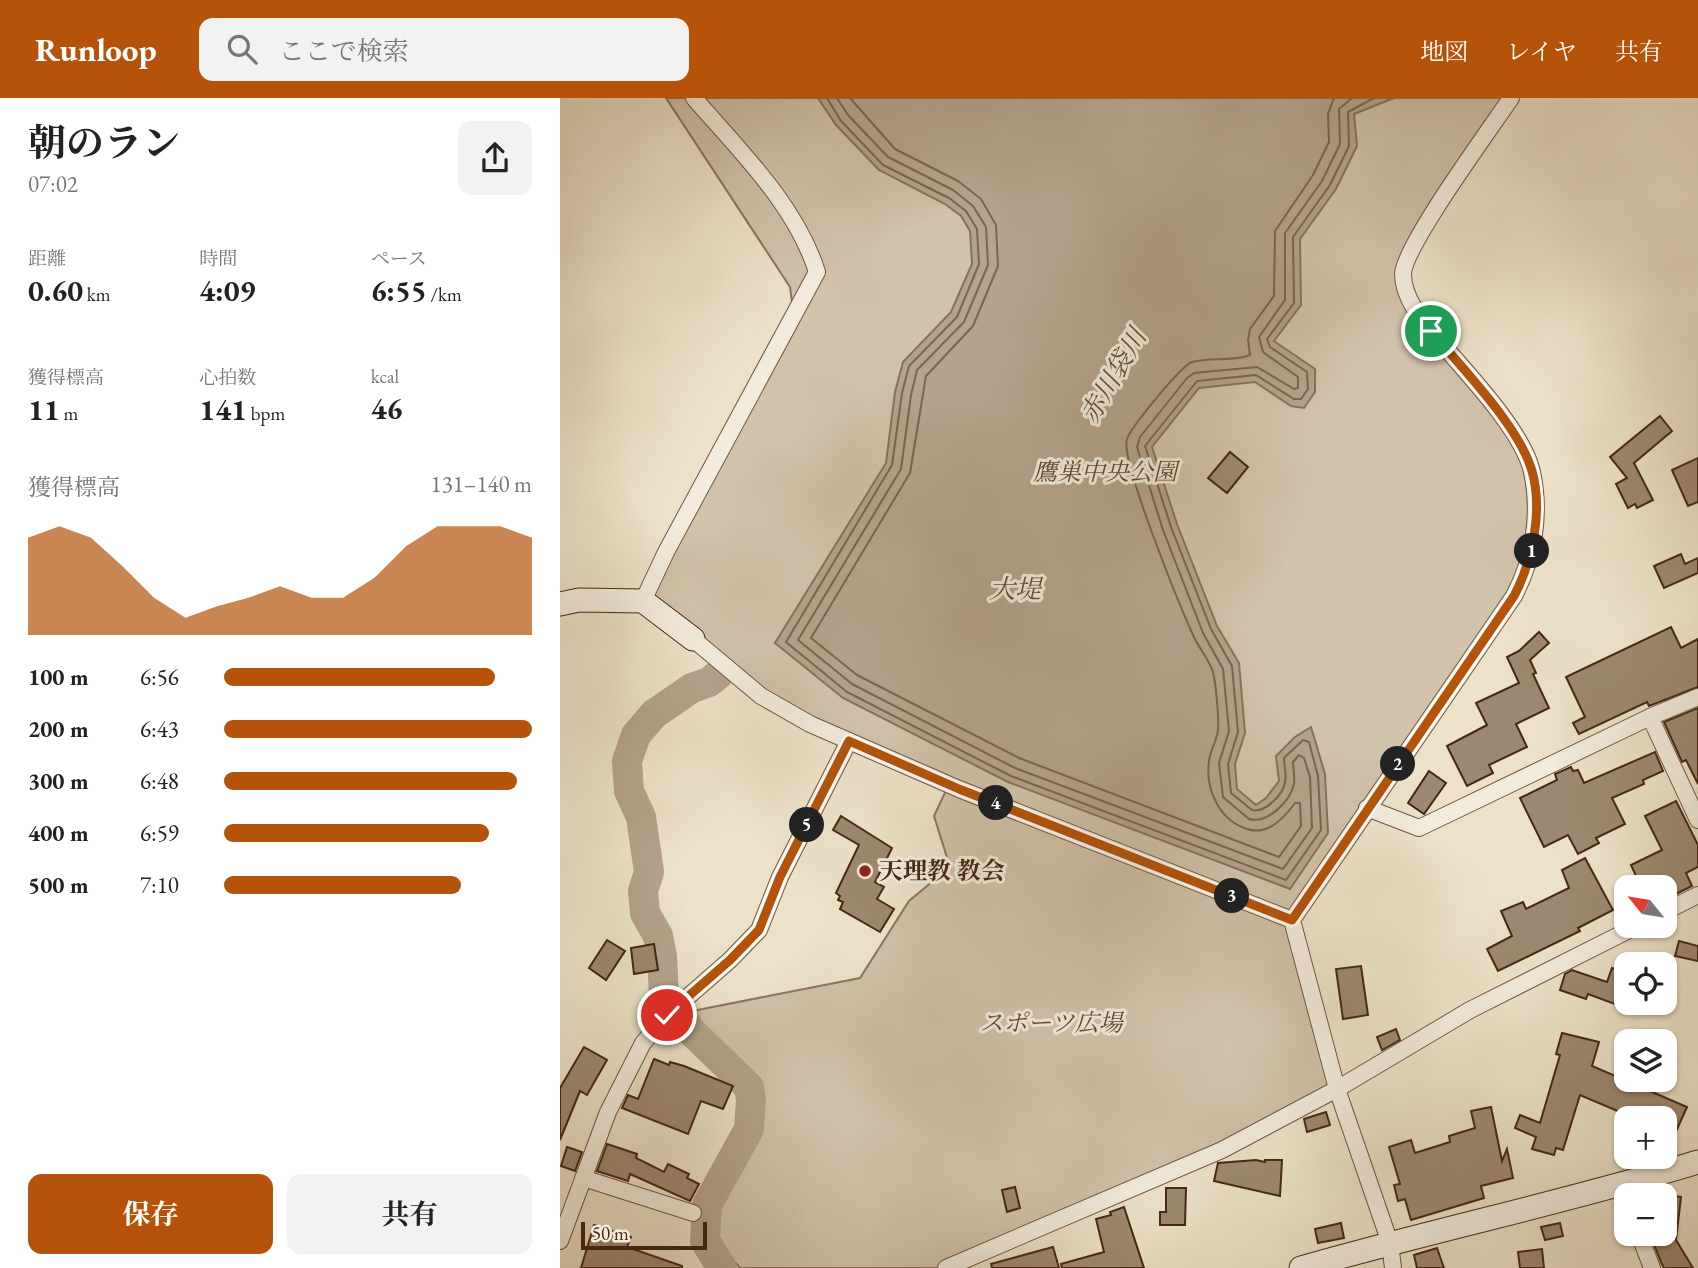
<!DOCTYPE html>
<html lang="ja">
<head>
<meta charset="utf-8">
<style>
  body { margin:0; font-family:"EB Garamond","Noto Serif JP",serif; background:#f2f2f2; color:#222; height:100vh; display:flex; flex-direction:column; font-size:26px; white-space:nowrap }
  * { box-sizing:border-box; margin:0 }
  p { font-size:23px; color:#767676 }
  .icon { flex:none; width:38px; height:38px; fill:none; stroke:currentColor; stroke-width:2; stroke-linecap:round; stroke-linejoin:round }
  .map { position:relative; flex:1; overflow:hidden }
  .details { display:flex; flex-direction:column; background:#fff; width:560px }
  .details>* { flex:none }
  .needle { width:46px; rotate:300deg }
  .controls { position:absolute; left:1054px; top:777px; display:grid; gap:14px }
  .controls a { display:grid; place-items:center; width:63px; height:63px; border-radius:14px; background:#fff; box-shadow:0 2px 5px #0004; font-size:35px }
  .scale { position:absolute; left:21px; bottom:18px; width:126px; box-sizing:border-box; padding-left:7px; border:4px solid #462712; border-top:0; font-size:19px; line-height:24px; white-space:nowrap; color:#462712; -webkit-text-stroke:5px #f3ecdc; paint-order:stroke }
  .pin { position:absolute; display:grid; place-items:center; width:60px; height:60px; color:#fff; margin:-30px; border:4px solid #fff; border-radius:50%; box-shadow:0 2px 7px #0007 }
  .km { position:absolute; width:35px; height:35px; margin:-18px; border-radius:50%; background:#222; color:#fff; font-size:19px; line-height:35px; text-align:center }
  .round { display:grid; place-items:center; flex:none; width:74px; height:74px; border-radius:14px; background:#f2f2f2 }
  .head { display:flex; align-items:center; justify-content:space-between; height:119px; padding:0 28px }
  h1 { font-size:38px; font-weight:700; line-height:52px }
  .figures { display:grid; grid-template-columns:repeat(3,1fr); gap:10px; height:119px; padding:7px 28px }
  .figures div { display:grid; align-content:center }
  .figures b { font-size:30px; font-weight:700 }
  .figures small { font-size:19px; font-weight:400 }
  .figures p { font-size:19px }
  .chart { height:196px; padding:14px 28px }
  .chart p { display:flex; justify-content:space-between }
  .chart svg { width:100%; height:126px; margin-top:7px; fill:#b45309; opacity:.7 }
  .button { display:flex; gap:14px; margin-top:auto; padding:14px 28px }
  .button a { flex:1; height:80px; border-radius:14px; background:#b45309; color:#fff; font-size:28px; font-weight:700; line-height:80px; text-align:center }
  .button a+a { background:#f2f2f2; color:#222 }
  ul { padding:0 28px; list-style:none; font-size:23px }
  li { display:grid; grid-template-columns:112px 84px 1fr; align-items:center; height:52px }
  li i { height:18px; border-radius:9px; background:#b45309 }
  header { display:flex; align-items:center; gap:42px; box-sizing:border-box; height:98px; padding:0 35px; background:#b45309; color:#fff }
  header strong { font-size:33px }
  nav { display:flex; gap:38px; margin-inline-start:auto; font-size:24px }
  .search { width:490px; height:63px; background:#f2f2f2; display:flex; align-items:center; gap:18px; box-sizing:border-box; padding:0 24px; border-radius:14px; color:#767676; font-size:26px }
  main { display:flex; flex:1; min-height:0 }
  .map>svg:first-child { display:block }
  .green { fill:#d1c2aa; stroke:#8c745e; stroke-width:2 }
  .water { fill:#b4a28b; stroke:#88715b; stroke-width:2 }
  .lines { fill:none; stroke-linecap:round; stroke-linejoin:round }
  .shore { stroke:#7d644e; stroke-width:2 }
  .river { stroke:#b4a28b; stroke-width:30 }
  .building { fill:#9d8871; stroke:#462712; stroke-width:2 }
  .street-casing { stroke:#705640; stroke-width:18 }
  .secondary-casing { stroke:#462712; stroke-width:25 }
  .street { stroke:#f3ecdc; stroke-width:16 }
  .secondary { stroke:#f3ecdc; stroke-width:23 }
  .route-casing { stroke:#fff; stroke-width:14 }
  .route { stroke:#b45309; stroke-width:9 }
  .poi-dot { fill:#8f2418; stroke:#f3ecdc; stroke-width:2.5 }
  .labels { text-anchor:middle; stroke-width:6; stroke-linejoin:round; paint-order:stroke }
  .park-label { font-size:24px; font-style:italic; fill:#624630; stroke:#f3ecdc }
  .poi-label { font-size:24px; font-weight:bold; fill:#462712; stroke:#f3ecdc; text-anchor:start }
  .water-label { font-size:26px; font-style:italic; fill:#674c36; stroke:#f3ecdc }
</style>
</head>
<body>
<header>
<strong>Runloop</strong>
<div class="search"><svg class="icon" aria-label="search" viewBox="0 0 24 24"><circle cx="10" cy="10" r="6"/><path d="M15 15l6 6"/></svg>ここで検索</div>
<nav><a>地図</a><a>レイヤ</a><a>共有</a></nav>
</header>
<main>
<section class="details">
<div class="head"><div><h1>朝のラン</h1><p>07:02</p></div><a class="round"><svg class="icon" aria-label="share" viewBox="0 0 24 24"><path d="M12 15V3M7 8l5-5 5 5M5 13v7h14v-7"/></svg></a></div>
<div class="figures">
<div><p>距離</p><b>0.60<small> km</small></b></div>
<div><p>時間</p><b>4:09</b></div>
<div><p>ペース</p><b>6:55<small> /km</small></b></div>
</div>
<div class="figures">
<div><p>獲得標高</p><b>11<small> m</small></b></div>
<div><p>心拍数</p><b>141<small> bpm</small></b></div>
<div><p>kcal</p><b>46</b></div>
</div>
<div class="chart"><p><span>獲得標高</span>131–140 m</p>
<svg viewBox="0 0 160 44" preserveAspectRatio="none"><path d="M0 44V10L10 6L20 10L30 20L40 31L50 38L60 34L70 31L80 27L90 31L100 31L110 24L120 13L130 6L140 6L150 6L160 10V44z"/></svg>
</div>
<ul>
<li><b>100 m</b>6:56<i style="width:88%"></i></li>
<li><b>200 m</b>6:43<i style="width:100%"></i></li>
<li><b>300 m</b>6:48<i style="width:95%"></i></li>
<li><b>400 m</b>6:59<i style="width:86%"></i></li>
<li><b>500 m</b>7:10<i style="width:77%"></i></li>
</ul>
<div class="button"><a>保存</a><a>共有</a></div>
</section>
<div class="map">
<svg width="1138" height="1170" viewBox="0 0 1138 1170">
  <rect width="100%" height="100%" fill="#ede2c9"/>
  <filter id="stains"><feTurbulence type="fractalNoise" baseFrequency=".00286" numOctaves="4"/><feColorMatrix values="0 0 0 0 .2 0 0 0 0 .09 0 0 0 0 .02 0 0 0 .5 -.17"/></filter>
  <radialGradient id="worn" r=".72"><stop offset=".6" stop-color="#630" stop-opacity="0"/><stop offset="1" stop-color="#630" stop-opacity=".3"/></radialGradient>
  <!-- green -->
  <path class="green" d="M106 0H951L843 175 850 204 898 265 972 372 965 477 732 822 777 991 386 1170H180C169 1157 154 1143 151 1126 148 1111 158 1098 166 1087 186 1055 213 1008 186 973 172 954 140 931 122 915L300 880 349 803 390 769 374 718 389 686 250 626 83 503 234 219 230 189Z"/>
  <!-- water -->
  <polygon class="water" points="258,0 834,0 794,16 797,48 776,91 740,141 741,207 714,243 755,271 755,294 744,310 731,308 695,284 639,290 592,349 617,426 657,528 679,565 685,635 675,666 677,691 696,707 706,700 719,683 716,658 735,639 751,629 765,676 768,735 730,791 448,684 283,600 215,545 326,365 335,294 343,264 391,214 412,166 410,133 401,118 385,106 319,72 276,27"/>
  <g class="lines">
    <!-- shore -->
    <g class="shore">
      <path d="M267 0 281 23 323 67 389 100 406 113 417 131 419 166 397 219 349 268 342 295 332 367 226 544 287 594 451 678 726 782 761 732 758 678 749 644 743 642 724 660C724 667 727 677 725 684 723 697 705 715 692 712L671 695 668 666 678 634 672 568 651 531 611 429 585 348 637 283 696 277 734 301H741L748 291 747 274 710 249 707 241 734 205 733 139 770 87 789 48 788 14 814 0"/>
      <path d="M277 0 288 17 328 59 393 92 413 108 426 129 428 167 404 224 357 272 351 297 341 371 238 542 292 586 455 670 723 771 752 730 750 679 744 660 739 657 733 664C733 671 735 679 734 686 730 704 707 726 689 721L663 699 659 665 669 633 663 571 643 535 603 432 577 349 580 339 627 280 634 275 697 269 734 291 738 290V279L703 254 699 239 725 202V135L762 83 780 46 779 11 792 0"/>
      <path d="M290 0 335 51 398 83 421 101 436 127 438 168 413 228 366 278 350 375 251 540 297 577 459 660 719 759 741 728 740 705H735C724 720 708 738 687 731 659 722 645 691 649 663 650 652 657 643 658 632 659 620 656 586 653 574 649 561 638 549 633 537 620 508 560 362 567 341 571 329 622 267 632 264 651 259 672 264 690 257L688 242 690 231 714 198 715 133 753 77 769 44 768 16 774 0"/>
    </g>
    <!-- river -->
    <polyline class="river" points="159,576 149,584 132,590 94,616 76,637 67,663 69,693 81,719 89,774 83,793 85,815 98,838 102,858 104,898 133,935 189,989 191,1002 189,1031 147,1107 145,1143 162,1170"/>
  </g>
  <!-- building -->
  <g class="building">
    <polygon points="1100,318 1112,333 1074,365 1093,402 1077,410 1075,406 1068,410 1056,386 1067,380 1050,359"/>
    <polygon points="670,354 688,369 667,395 648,380"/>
    <polygon points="1138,360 1138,404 1128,408 1112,372"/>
    <polygon points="1121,456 1125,466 1138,460 1138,475 1104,490 1094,468"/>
    <polygon points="1111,529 1121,550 1138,541 1138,589 1089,608 1087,604 1019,636 1013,625 1025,619 1006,579"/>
    <polygon points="979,534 989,545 970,562 976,575 973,576 989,610 956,626 967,649 929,667 933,675 907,688 887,648 927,627 916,605 959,585 947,559 959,553"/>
    <polygon points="1138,610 1138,686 1126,662 1122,664 1104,624"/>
    <polygon points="1095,654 1103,673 1083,682 1084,686 1052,700 1065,726 1036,740 1039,745 1018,756 1008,737 984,749 960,700 997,682 995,676 1011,669 1013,673 1018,672 1024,685"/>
    <polygon points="869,673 886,685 864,716 848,705"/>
    <polygon points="1116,703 1138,747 1138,769 1126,775 1132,788 1104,802 1104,789 1081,789 1071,767 1102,752 1085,718"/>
    <polygon points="281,718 332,750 315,784 324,789 317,801 334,811 320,834 280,811 283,804 278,802 280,798 276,795 299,747 273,732"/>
    <polygon points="1025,760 1053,812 1018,830 1020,833 938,873 927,851 952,838 941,813 963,804 966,811 1009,790 1002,772"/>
    <polygon points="47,842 65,853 46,882 29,870"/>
    <polygon points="1119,843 1138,848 1138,863 1115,858"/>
    <polygon points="94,846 98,872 74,876 71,850"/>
    <polygon points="801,868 808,917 783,921 776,871"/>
    <polygon points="1052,870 1066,875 1066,910 1028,896 1026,901 1000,892 1005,876 1012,872 1047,884"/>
    <polygon points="836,931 840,942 822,952 817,939"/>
    <polygon points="1002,935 1039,944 1032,968 1127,1009 1114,1038 1104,1034 1104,1020 1074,1020 1020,997 1003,1052 996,1050 994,1057 972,1051 976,1039 955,1030 960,1017 980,1025 1000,957 996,956"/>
    <polygon points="24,949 47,962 27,997 20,993 0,1042 0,990"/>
    <polygon points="94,961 109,967 110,964 124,968 173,988 163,1011 141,1003 128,1036 62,1010 68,997 78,1001"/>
    <polygon points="931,1009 942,1063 947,1051 953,1080 921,1088 924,1100 851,1122 845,1101 838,1103 834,1087 840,1086 829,1049 851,1042 855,1055 890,1044 889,1038 915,1030 911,1013"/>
    <polygon points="766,1014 770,1027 747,1034 744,1021"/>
    <polygon points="47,1046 77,1056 76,1060 104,1074 108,1066 129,1076 127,1080 139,1086 130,1103 70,1076 68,1083 37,1073"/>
    <polygon points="7,1049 22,1054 15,1073 1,1068"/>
    <polygon points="696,1062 705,1064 705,1062 722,1062 720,1098 654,1083 658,1065"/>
    <polygon points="455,1089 460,1110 447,1114 442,1092"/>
    <polygon points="606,1090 626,1090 625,1127 600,1127 600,1114 606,1114"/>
    <polygon points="1104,1097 1121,1099 1116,1142 1133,1170 1104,1170 1101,1164 1090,1136 1104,1136"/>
    <polygon points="564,1109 584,1170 502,1170 501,1166 544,1154 536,1121 551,1117 550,1114"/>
    <polygon points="781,1125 784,1140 758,1145 755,1131"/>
    <polygon points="1000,1125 1003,1138 985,1142 981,1129"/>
    <polygon points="34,1127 71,1139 67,1149 122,1168 122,1170 21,1170"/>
    <polygon points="493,1149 499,1170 432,1170 431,1166"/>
    <polygon points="877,1150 884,1170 857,1170 854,1157"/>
    <polygon points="982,1151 984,1170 960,1170 958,1154"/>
  </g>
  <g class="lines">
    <!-- street casing -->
    <g class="street-casing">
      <g id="street">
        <path d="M83 503 106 454 257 174C236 107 179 52 134 0"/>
        <polyline points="133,541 201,598 250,626 399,691 732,822"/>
        <polyline points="1090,619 1138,722"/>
        <polyline points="807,710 859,730 1090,619 1138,599"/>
        <polyline points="1104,814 1138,797"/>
        <polyline points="23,1080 133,1115"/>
        <polyline points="1079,1136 1092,1170"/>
        <polyline points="0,1143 48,1014 83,945 107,917 170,862 199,832 220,779 289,643"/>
        <polyline points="386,1170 662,1052 777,991 910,912 1077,828"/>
        <path d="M833 1170 830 1145 777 991 732 822 954 498C974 460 981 416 972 374 964 335 907 275 881 245 865 226 843 202 843 176 844 148 931 30 951 0"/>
      </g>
    </g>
    <!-- secondary casing -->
    <g class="secondary-casing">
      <g id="secondary">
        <polyline points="0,506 19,502 83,503 133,541"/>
        <path d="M741 1170C873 1132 1007 1104 1138 1064"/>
      </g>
    </g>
    <!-- street -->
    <use href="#street" class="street"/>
    <!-- secondary -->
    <use href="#secondary" class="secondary"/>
  </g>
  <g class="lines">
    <!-- route casing -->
    <g class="route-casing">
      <path id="route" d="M107 917 170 862 199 832 220 779 289 643 399 691 732 822 954 498C973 462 983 412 972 373 959 328 901 269 871 233"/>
    </g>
    <!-- route -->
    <use href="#route" class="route"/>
  </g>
  <!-- markers -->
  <circle class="poi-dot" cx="305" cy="773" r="7"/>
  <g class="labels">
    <!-- park labels -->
    <g class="park-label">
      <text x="545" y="382">鷹巣中央公園</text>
      <text x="491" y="933">スポーツ広場</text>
    </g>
    <!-- poi labels -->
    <g class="poi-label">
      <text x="319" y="781">天理教 教会</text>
    </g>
    <!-- water labels -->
    <g class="water-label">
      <text transform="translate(553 278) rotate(-60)" y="9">赤川袋川</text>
      <text x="455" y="500">大堤</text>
    </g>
  </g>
  <rect width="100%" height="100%" filter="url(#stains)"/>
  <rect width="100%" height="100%" fill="url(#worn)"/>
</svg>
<div class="controls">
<a><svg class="needle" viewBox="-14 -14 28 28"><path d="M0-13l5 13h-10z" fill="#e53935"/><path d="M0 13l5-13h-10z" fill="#767676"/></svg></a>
<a><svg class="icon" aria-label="locate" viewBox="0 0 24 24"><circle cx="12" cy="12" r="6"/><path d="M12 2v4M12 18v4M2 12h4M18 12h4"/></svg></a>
<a><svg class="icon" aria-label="layers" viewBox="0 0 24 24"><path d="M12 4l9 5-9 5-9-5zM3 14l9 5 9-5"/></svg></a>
<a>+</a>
<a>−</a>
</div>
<div class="scale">50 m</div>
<div class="pin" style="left:871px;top:233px;background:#1e9e55"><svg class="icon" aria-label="arrive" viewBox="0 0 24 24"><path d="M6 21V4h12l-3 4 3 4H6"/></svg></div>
<div class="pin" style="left:107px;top:917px;background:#d93025"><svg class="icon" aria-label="check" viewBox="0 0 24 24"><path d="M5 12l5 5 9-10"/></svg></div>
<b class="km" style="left:972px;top:453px">1</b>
<b class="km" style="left:838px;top:666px">2</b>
<b class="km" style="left:672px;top:798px">3</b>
<b class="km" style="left:436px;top:705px">4</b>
<b class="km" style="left:247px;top:727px">5</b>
</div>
</main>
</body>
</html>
